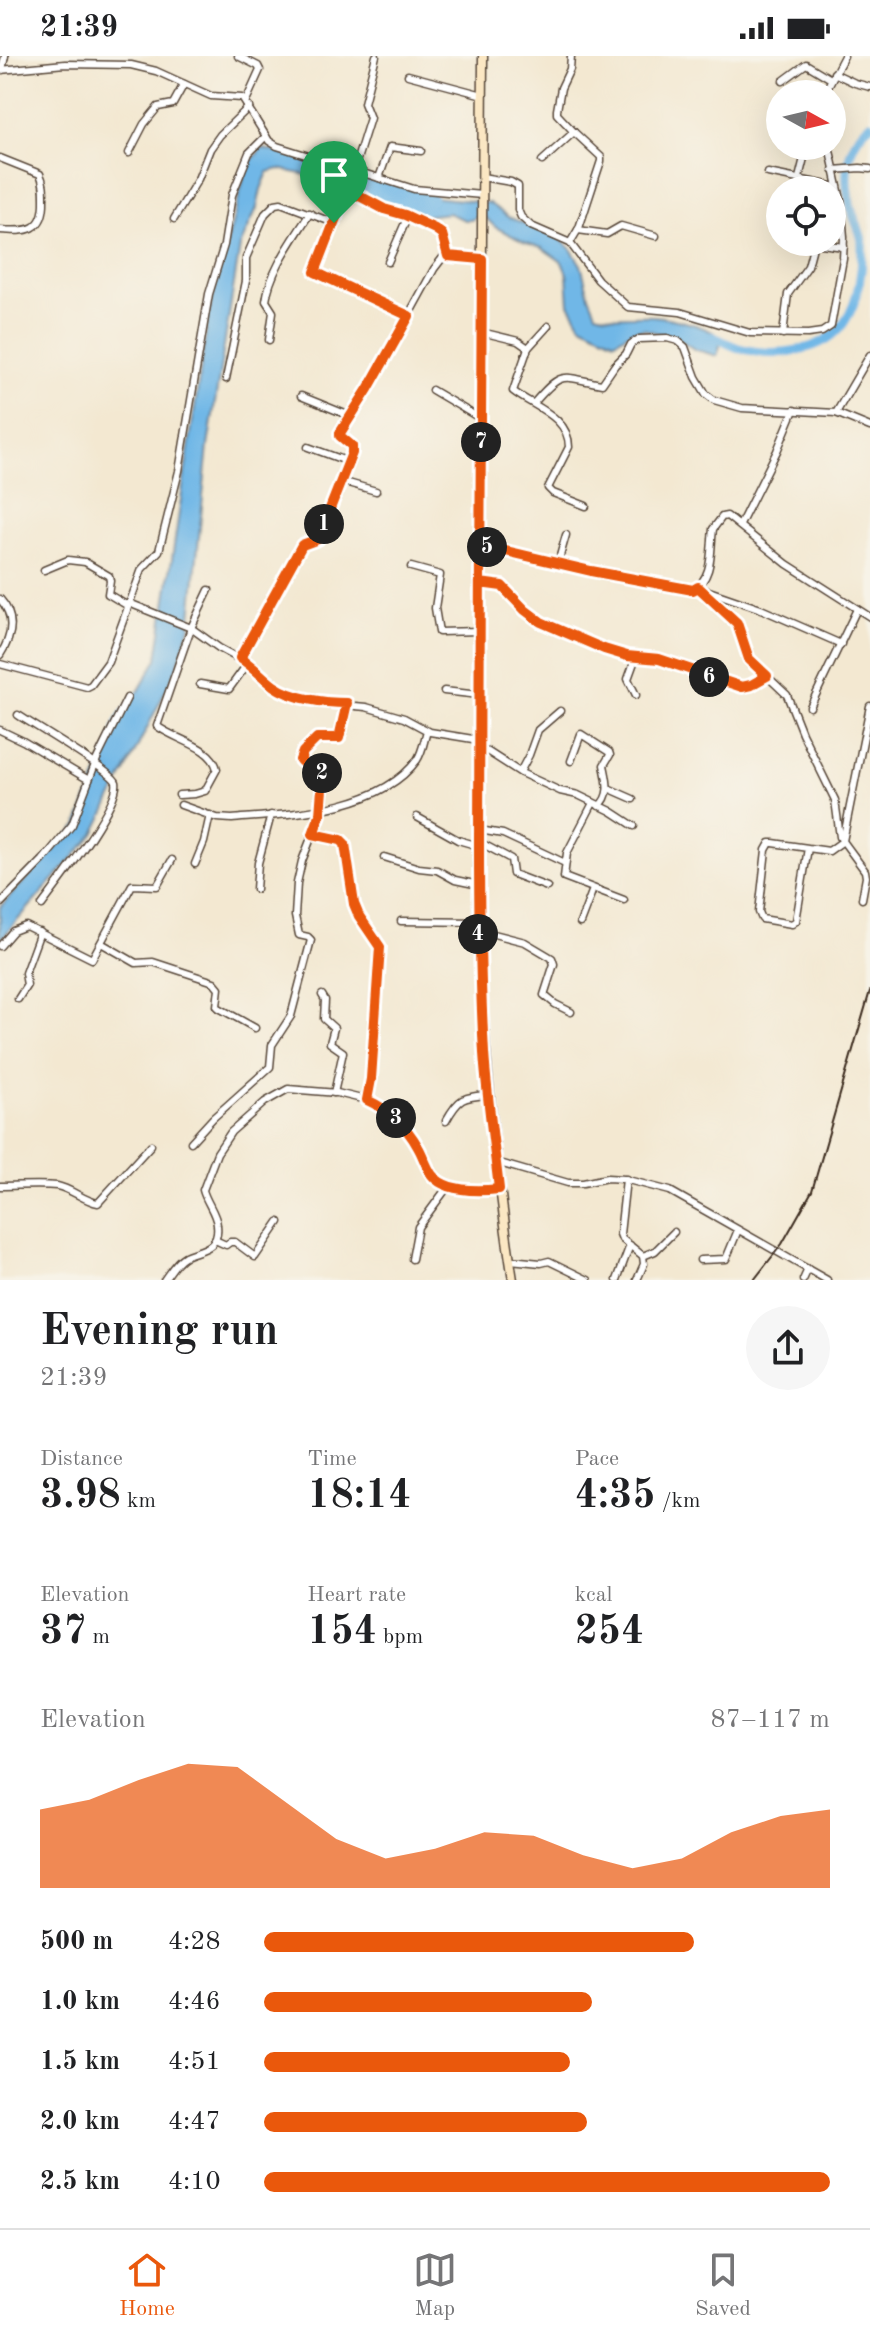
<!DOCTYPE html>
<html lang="en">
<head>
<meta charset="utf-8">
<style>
  body { margin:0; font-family:"Old Standard TT",serif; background:#f6f6f6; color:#202124; height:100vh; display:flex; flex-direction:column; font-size:30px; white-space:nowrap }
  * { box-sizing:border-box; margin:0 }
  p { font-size:26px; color:#757577 }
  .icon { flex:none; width:44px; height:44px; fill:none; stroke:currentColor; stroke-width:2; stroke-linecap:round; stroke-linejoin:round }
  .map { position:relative; height:1224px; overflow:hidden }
  .panel { display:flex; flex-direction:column; background:#fff; flex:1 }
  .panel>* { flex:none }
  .needle { width:52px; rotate:98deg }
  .fabs { position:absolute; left:766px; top:24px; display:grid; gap:16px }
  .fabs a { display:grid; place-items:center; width:80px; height:80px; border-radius:50%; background:#fff; box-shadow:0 8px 32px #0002; font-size:40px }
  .pin { position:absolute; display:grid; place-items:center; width:68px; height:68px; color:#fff; margin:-82px -34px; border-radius:50% 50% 50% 0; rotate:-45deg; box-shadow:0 0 8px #0007 }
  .pin .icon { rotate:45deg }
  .km { position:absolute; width:40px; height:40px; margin:-20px; border-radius:50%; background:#222; color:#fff; font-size:22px; line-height:40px; text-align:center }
  .round { display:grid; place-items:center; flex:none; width:84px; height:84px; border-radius:42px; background:#f6f6f6 }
  .summary { display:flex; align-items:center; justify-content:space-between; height:136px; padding:0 40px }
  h1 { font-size:44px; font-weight:800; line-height:60px }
  .stats { display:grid; grid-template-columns:repeat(3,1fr); gap:12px; height:136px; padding:8px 40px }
  .stats div { display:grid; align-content:center }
  .stats b { font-size:40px; font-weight:800 }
  .stats small { font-size:22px; font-weight:400 }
  .stats p { font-size:22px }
  .chart { height:224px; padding:16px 40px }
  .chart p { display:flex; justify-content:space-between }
  .chart svg { width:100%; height:144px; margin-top:8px; fill:#ea580c; opacity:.7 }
  ul { padding:0 40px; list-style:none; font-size:26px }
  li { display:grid; grid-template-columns:128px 96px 1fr; align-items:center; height:60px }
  li i { height:20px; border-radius:10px; background:#ea580c }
  .status { display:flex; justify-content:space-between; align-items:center; height:56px; padding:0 40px; background:#fff; direction:ltr }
  .status svg { height:22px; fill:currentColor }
  .tabs { display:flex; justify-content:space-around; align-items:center; height:112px; border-top:2px solid #e0e0e0; background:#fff; font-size:22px; color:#757577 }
  .tabs a { display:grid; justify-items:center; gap:4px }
  .tabs .current { color:#ea580c }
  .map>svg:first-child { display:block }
  .water { fill:#70b7e7; stroke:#567082; stroke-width:2 }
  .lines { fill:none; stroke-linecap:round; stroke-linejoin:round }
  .river { stroke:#70b7e7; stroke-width:9 }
  .street-casing { stroke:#574639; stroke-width:9 }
  .secondary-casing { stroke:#574639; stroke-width:11 }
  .street { stroke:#fff; stroke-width:6 }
  .secondary { stroke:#fbe7c3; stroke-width:8 }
  .rail { stroke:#3b2a1e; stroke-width:2 }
  .route-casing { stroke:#fff; stroke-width:16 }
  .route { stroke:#ea580c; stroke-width:10 }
</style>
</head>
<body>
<div class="status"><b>21:39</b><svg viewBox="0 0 49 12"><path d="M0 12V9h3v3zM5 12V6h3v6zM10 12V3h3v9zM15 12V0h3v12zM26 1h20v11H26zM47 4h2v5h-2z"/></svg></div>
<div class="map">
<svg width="870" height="1224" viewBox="0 0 870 1224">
  <rect width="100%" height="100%" fill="#f7f3e8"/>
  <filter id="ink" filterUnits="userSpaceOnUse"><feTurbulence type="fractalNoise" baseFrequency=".0125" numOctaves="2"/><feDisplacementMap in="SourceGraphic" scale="16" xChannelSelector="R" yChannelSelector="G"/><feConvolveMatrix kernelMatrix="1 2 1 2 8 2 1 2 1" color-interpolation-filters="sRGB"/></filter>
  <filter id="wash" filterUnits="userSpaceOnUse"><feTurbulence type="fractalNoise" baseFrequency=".006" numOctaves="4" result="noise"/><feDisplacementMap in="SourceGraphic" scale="32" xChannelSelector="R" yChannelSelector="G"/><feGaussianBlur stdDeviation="1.8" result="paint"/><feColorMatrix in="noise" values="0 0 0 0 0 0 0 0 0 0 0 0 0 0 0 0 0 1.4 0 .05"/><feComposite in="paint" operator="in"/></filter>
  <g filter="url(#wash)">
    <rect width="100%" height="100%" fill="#f3e8d1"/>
    <!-- water -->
    <path class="water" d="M262 92 343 115 350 119 405 138 489 147 508 161 558 181 571 193 581 209 589 240 596 257C619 264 631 258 653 260 666 261 711 270 718 281 722 288 719 293 717 300L694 293 679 283 644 273 632 275 615 285 581 269 569 248 567 218 562 206 542 192 524 186 495 171 487 163 476 161 471 164H465L448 157 425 160 302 118 279 113 268 116 261 133 257 152 240 190 208 390 190 571 176 614 94 778 0 884V851L77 770 109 687 157 603 209 257 247 110Z"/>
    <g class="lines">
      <!-- river -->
      <g class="river">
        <polyline points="359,123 433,142"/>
        <path d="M711 280C720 283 729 289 739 292 773 301 825 298 845 265 859 244 863 212 862 187 862 178 856 168 853 158 843 127 843 91 870 68"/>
        <polyline points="113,688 118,667 137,641"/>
      </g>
    </g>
  </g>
  <g filter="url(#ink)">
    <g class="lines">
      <!-- street casing -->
      <g class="street-casing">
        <g id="street">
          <polyline points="238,0 258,10 260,14 246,45"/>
          <polyline points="0,14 65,8 131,9 156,15 211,40 242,42 269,85 277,90 414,133 482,139"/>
          <polyline points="2,14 5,0"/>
          <polyline points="834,17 855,27 870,31"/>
          <polyline points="408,19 483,39"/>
          <polyline points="783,25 806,8 831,23"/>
          <polyline points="824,38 844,0"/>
          <polyline points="129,97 144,68 158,51 173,48 184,28"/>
          <path d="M0 102 40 118C44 126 44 134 44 143 45 176 27 176 0 174"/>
          <polyline points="542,105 574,76 557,58 557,54 561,32 570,13 571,0"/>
          <polyline points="354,113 370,62 364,47 376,0"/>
          <polyline points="833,114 860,112 870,113"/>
          <polyline points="768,117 837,131"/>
          <polyline points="482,121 511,126 518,130 518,154 521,161 531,170 570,187 598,224 628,251 680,256 750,277 808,278 822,276 831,270 843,203 844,181 841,144 829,90"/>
          <polyline points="379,122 390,91 421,95"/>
          <polyline points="799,122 807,90"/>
          <polyline points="174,163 198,123 210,93 220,79 249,51"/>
          <polyline points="578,174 607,178 621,170 656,180"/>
          <polyline points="570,187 579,172 601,105 601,101 574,76"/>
          <polyline points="388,206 408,160"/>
          <polyline points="409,260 315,216 346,137 352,136 384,153 405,159 435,173 442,178 448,200"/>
          <path d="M548 270 528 292 513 335C533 351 569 360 569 391L548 432 553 437 586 450"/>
          <polyline points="481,276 518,285 528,292"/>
          <polyline points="783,278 788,238 808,210 814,187 844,191"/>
          <path d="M269 284 273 256 266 245C270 214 294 183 310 157"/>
          <polyline points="226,323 246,225 246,202 265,158 275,148 281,147 334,167"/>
          <polyline points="432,334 481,363"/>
          <polyline points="301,340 350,360"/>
          <path d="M534 347C563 313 562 321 602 328L615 309 626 298 631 288 639 283 667 282 678 285 685 291 696 321 706 338 714 344 742 352 836 357 870 371"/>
          <polyline points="836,357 870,299"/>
          <polyline points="308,391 349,406"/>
          <polyline points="341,425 376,435"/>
          <polyline points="740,469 777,395 794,354"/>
          <path d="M480 489 591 515 693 534C714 521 710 495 713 473L722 461 727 460 787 508 870 561"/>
          <polyline points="558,507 566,479"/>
          <polyline points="411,511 440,519 435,552 439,576 480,575"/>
          <polyline points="44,514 68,504 85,506 109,520 110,525 108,538 128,550"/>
          <polyline points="480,527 502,530 525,554 541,566 604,593 627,600 659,603 742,631 751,629 767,620"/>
          <polyline points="698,531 737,567 749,603 787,639 802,677 835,744 840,781 865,815 866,821 862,843"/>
          <polyline points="703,533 761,553 841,588"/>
          <path d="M0 543C16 561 12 581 0 599"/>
          <polyline points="129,547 191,572 219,592 254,611 281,634 322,647 366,651 404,662 430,676 479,684"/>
          <polyline points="636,601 628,623 636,639"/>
          <polyline points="240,602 302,489 318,483 352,397 352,390 340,380 342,373 368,333 434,213 444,200 482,203"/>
          <polyline points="0,608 87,631 91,629 108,606 142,513 159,495 179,415 209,238 224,189 232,139 249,97 266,80"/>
          <polyline points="200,628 229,633 248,607"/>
          <polyline points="444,635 479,639"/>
          <polyline points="810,651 857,553"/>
          <path d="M18 659C32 668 113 716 116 726 121 747 56 830 42 849"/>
          <polyline points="0,674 23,685 89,724"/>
          <polyline points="479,690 521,717 560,735 578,739 611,755 634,770"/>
          <path d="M571 705 581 678 609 696 610 699 604 709C607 724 612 739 599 750"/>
          <polyline points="520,716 529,699 538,674 560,655"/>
          <polyline points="608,732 633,743"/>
          <path d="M179 739 195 738 205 735 217 713C212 690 175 684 157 670L191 572 209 534"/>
          <polyline points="593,747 567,797 564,821 624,844"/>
          <path d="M181 749 217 762 232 763C290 758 380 755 417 704 423 695 424 684 427 675"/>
          <polyline points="417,761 458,784 479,790"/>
          <polyline points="479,774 503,778 565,807"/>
          <polyline points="313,778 341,784 345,788 354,848 359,860 380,891 373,995 367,1044"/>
          <polyline points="479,786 511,803 513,818 547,831"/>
          <polyline points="808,792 796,865 792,868 762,863 759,856 766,794 770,787 773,787 829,795 843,785 870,650"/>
          <polyline points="384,801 419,812 437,814 455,824 479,829"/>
          <polyline points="195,808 204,786 210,759"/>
          <polyline points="256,833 258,807 271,759"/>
          <polyline points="0,848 43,804 72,769 97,703 127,642"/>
          <polyline points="401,865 478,866"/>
          <polyline points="580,867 593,833"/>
          <polyline points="478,874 525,886 552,902 554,908 544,939 555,948 571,956"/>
          <polyline points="101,887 136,907 153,906 214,926 219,932 217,950 219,952 255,972"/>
          <polyline points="0,890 13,875 26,870 92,903 132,829 157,830 172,804"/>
          <polyline points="322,939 325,944 324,963 334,972 330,987 343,996 334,1037"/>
          <polyline points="18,943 27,929 25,917 40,876"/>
          <path d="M446 1065C459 1041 463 1041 489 1039"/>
          <path d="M191 1086 213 1062 270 1011 272 989 291 960 311 884 308 881 299 879 295 860 297 827 302 805 320 759 323 720C318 711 306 712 300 704L303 696 317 682H339L347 647"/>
          <polyline points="496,1106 568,1127 583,1127 607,1122 624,1123 670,1135 827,1224"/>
          <polyline points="626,1123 620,1178 622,1183 643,1200 644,1208 637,1224"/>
          <path d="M0 1130C18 1130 39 1128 57 1130 72 1133 84 1145 98 1147L151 1089"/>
          <polyline points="215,1184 226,1189 230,1186 235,1186 255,1201 279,1166"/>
          <polyline points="643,1200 655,1195 674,1176"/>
          <polyline points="412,1203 418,1171 449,1129"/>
          <polyline points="510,1204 541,1207 549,1205 588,1224"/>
          <polyline points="700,1204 726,1203 738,1174"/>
          <path d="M164 1224C170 1216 176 1205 185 1200 200 1193 220 1194 217 1169 216 1157 206 1146 203 1134L217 1097 231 1076 265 1046 288 1033 337 1037 370 1045 400 1066 417 1089 432 1119 438 1124 449 1129 468 1134 499 1133"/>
          <polyline points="617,1224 630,1189"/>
          <polyline points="803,1224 808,1213"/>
        </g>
      </g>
      <!-- secondary casing -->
      <g class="secondary-casing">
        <path id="secondary" d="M483 0 478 879C484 995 495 1109 513 1224"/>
      </g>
      <!-- street -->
      <use href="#street" class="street"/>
      <!-- secondary -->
      <use href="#secondary" class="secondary"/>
      <!-- rail -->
      <polyline class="rail" points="754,1224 782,1188 812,1135 870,935"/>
    </g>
  </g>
  <g class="lines" filter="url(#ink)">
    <!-- route casing -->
    <g class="route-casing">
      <path id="route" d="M334 167 315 216 409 260 368 333 340 377V380L352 390V397L318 483 302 489 240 602C253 610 262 621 274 630 292 643 326 647 347 647L339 682H317L303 696 300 704C306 712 318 711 323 720L320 759 313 778 341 784 345 788 354 848 359 860 380 891 371 1023 367 1044C389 1054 406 1069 418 1091 423 1099 426 1111 432 1119 446 1137 480 1135 499 1133 494 1088 487 1042 484 997 480 926 479 856 479 786L480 489 591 515 693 534 698 531 737 567 749 603 767 620 751 629 742 631 659 603 627 600 604 593 541 566 525 554 502 530 480 527C481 419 481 311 482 203L448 200 442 178 435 173 405 159 384 153 352 136 346 137 334 167"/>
    </g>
    <!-- route -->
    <use href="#route" class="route"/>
  </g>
</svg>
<div class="fabs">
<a><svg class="needle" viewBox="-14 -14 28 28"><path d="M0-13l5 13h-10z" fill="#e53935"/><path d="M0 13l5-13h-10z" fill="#757577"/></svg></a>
<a><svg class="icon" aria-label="locate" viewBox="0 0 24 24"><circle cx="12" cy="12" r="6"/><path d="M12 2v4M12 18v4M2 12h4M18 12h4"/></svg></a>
</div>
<div class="pin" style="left:334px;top:167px;background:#1e9e55"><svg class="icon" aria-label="arrive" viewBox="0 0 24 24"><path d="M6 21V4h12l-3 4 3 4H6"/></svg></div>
<b class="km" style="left:324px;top:468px">1</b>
<b class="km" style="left:322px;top:717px">2</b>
<b class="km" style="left:396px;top:1062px">3</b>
<b class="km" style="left:478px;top:878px">4</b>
<b class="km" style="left:487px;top:491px">5</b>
<b class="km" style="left:709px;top:621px">6</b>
<b class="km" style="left:481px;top:386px">7</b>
</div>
<section class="panel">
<div class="summary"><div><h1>Evening run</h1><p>21:39</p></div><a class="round"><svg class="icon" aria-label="share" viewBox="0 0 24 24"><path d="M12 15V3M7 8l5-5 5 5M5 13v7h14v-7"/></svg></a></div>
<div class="stats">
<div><p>Distance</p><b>3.98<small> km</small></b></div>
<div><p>Time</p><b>18:14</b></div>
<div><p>Pace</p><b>4:35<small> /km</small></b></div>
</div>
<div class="stats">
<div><p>Elevation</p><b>37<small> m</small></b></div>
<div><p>Heart rate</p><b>154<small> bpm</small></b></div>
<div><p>kcal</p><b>254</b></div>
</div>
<div class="chart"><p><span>Elevation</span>87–117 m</p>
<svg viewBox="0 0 160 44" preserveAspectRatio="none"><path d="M0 44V20L10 17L20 11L30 6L40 7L50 18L60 29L70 35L80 32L90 27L100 28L110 34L120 38L130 35L140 27L150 22L160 20V44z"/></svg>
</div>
<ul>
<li><b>500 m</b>4:28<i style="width:76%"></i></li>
<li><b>1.0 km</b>4:46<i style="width:58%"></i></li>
<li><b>1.5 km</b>4:51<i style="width:54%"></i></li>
<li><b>2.0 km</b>4:47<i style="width:57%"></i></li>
<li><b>2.5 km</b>4:10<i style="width:100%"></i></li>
</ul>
</section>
<nav class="tabs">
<a class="current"><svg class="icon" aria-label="home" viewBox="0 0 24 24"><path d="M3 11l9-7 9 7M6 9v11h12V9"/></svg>Home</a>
<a><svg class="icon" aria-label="map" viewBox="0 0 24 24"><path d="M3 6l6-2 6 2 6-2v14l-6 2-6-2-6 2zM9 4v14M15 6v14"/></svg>Map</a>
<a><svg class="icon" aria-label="saved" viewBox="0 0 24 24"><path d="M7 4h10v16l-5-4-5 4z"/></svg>Saved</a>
</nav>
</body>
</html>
